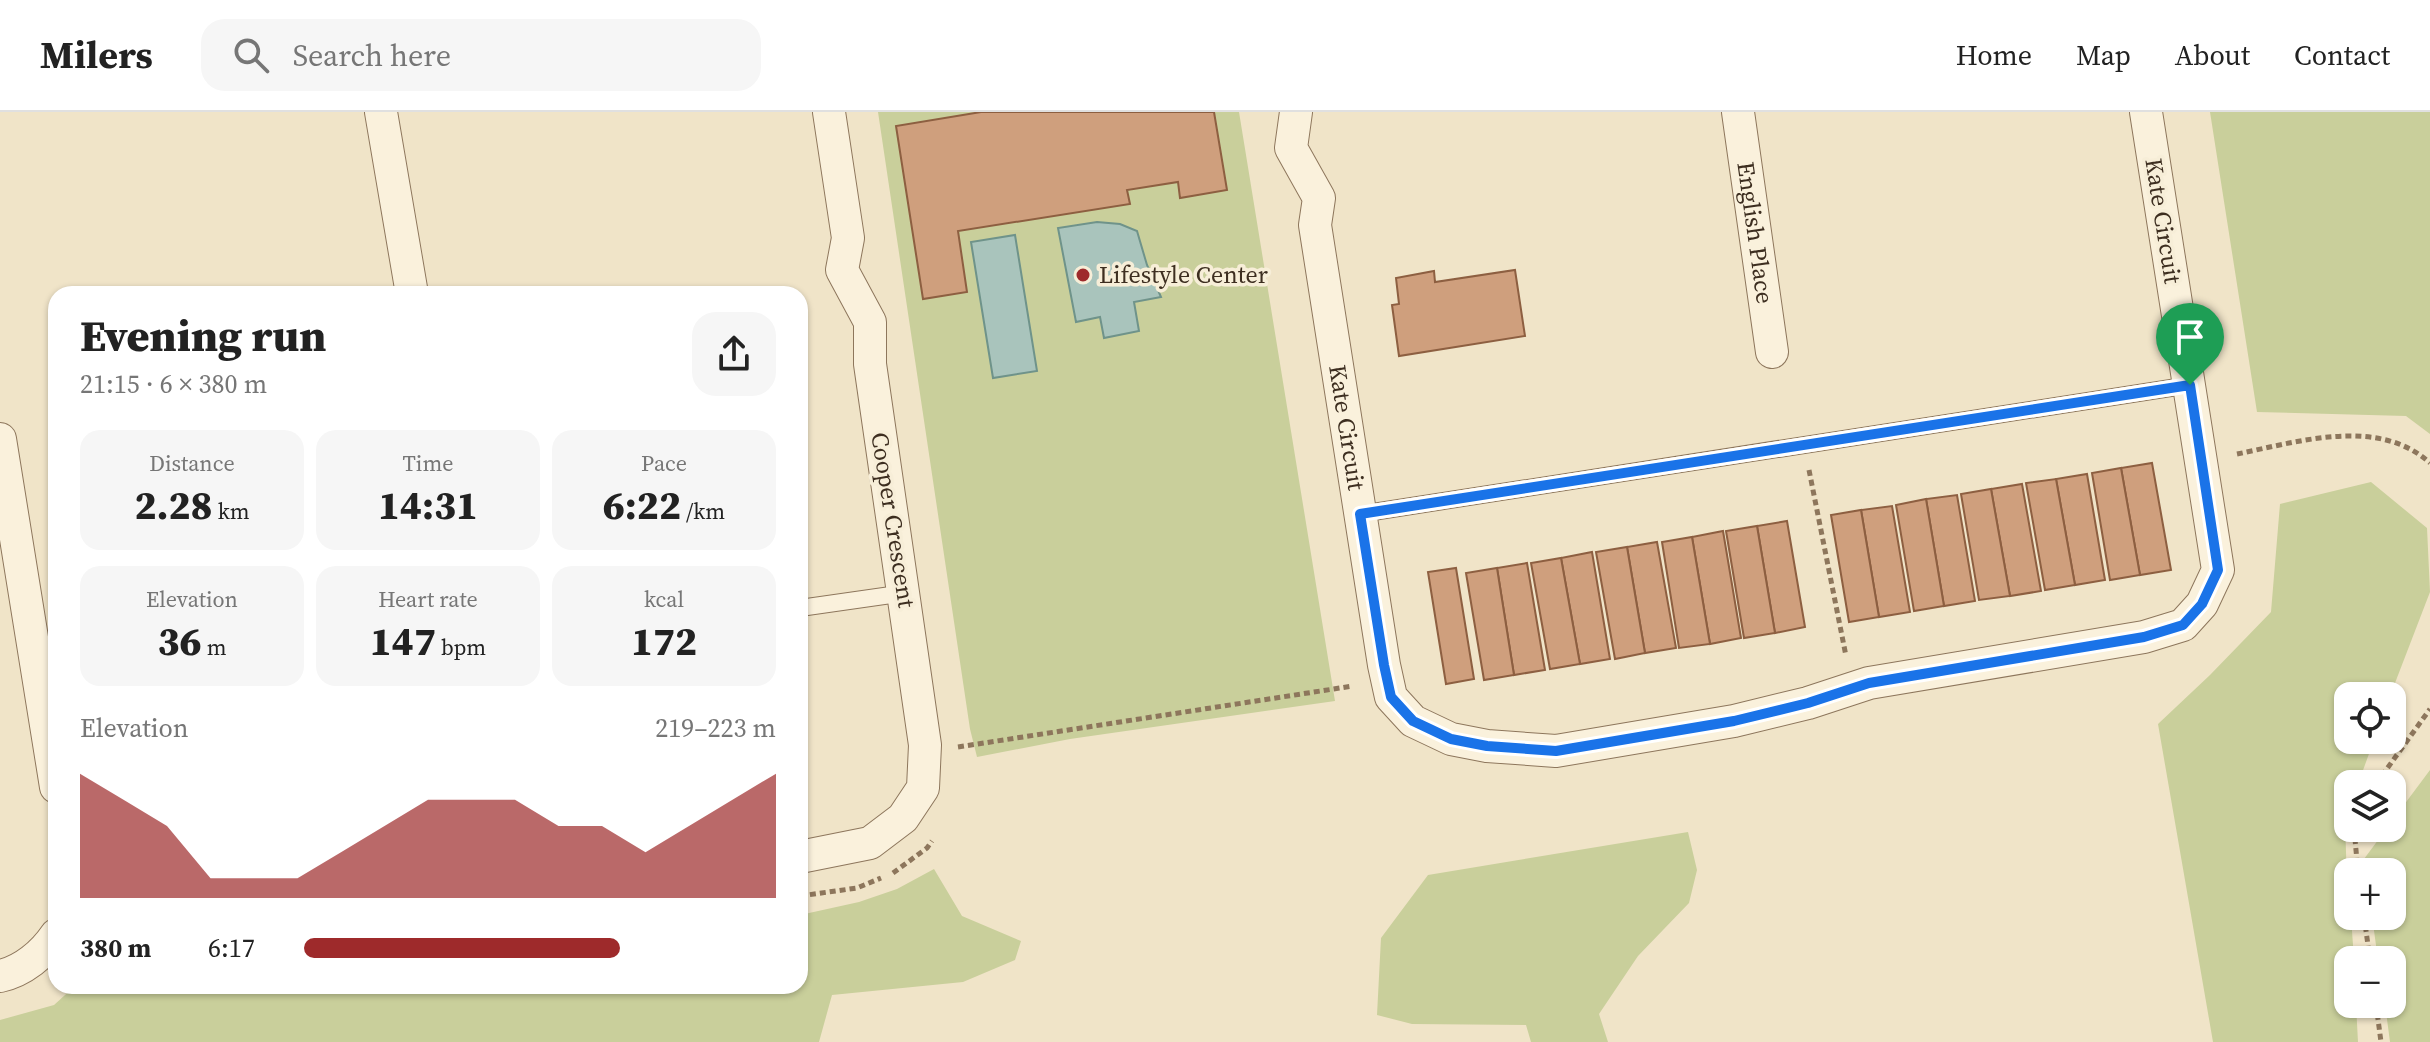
<!DOCTYPE html>
<html lang="en">
<head>
<meta charset="utf-8">
<style>
  body { margin:0; font-family:"Source Serif 4",serif; background:#f6f6f6; color:#222; height:100vh; display:flex; flex-direction:column; font-size:30px; white-space:nowrap }
  * { box-sizing:border-box; margin:0 }
  p { font-size:26px; color:#767676 }
  .icon { flex:none; width:44px; height:44px; fill:none; stroke:currentColor; stroke-width:2; stroke-linecap:round; stroke-linejoin:round }
  .map { position:relative; flex:1; overflow:hidden }
  .panel { position:absolute; left:48px; top:174px; width:760px; height:708px; display:flex; flex-direction:column; background:#fff; border-radius:24px; box-shadow:0 2px 6px #0004 }
  .panel>* { flex:none }
  .tools { position:absolute; left:2334px; top:570px; display:grid; gap:16px }
  .tools a { display:grid; place-items:center; width:72px; height:72px; border-radius:16px; background:#fff; box-shadow:0 2px 6px #0004; font-size:40px }
  .pin { position:absolute; display:grid; place-items:center; width:68px; height:68px; color:#fff; margin:-82px -34px; border-radius:50% 50% 50% 0; rotate:-45deg; box-shadow:0 0 8px #0007 }
  .pin .icon { rotate:45deg }
  .round { display:grid; place-items:center; flex:none; width:84px; height:84px; border-radius:24px; background:#f6f6f6 }
  .overview { display:flex; align-items:center; justify-content:space-between; height:136px; padding:0 32px }
  h1 { font-size:44px; font-weight:800; line-height:60px }
  .metrics { display:grid; grid-template-columns:repeat(3,1fr); gap:12px; height:136px; padding:8px 32px }
  .metrics div { display:grid; align-content:center; border-radius:20px; background:#f6f6f6; text-align:center }
  .metrics b { font-size:40px; font-weight:800 }
  .metrics small { font-size:22px; font-weight:400 }
  .metrics p { font-size:22px }
  .chart { height:224px; padding:16px 32px }
  .chart p { display:flex; justify-content:space-between }
  .chart svg { width:100%; height:144px; margin-top:8px; fill:#9e2a2b; opacity:.7 }
  ul { padding:0 32px; list-style:none; font-size:26px }
  li { display:grid; grid-template-columns:128px 96px 1fr; align-items:center; height:60px }
  li i { height:20px; border-radius:10px; background:#9e2a2b }
  header { display:flex; align-items:center; gap:48px; box-sizing:border-box; height:112px; padding:0 40px; background:#fff; border-bottom:2px solid #e0e0e0 }
  header strong { font-size:38px }
  nav { display:flex; gap:44px; margin-inline-start:auto; font-size:28px }
  .search { width:560px; height:72px; background:#f6f6f6; display:flex; align-items:center; gap:20px; box-sizing:border-box; padding:0 28px; border-radius:24px; color:#767676; font-size:30px }
  .map>svg:first-child { display:block }
  .green { fill:#c9cf9b }
  .water { fill:#a9c4bc; stroke:#6f938a; stroke-width:2 }
  .building { fill:#cf9f7d; stroke:#8d5f41; stroke-width:2 }
  .lines { fill:none; stroke-linecap:round; stroke-linejoin:round }
  .service-casing { stroke:#8d765c; stroke-width:18 }
  .minor-casing { stroke:#8d765c; stroke-width:34 }
  .path { stroke:#8d765c; stroke-width:5; stroke-dasharray:6 4; stroke-linecap:butt }
  .service { stroke:#faf1dc; stroke-width:16 }
  .minor { stroke:#faf1dc; stroke-width:32 }
  .route-casing { stroke:#fff; stroke-width:16 }
  .route { stroke:#1a73e8; stroke-width:10 }
  .poi-dot { fill:#9e2a2b; stroke:#f7eed8; stroke-width:3 }
  .labels { text-anchor:middle; stroke-width:7; stroke-linejoin:round; paint-order:stroke }
  .street-label { font-size:24px; fill:#3d2e20; stroke:#f7eed8 }
  .poi-label { font-size:24px; fill:#3d2e20; stroke:#f7eed8; text-anchor:start }
</style>
</head>
<body>
<header>
<strong>Milers</strong>
<div class="search"><svg class="icon" aria-label="search" viewBox="0 0 24 24"><circle cx="10" cy="10" r="6"/><path d="M15 15l6 6"/></svg>Search here</div>
<nav><a>Home</a><a>Map</a><a>About</a><a>Contact</a></nav>
</header>
<div class="map">
<svg width="2430" height="930" viewBox="0 0 2430 930">
  <rect width="100%" height="100%" fill="#f0e4c8"/>
  <!-- green -->
  <g class="green">
    <polygon points="878,0 1239,0 1335,589 1070,627 977,645 970,617"/>
    <polygon points="2210,0 2430,0 2430,322 2406,304 2257,300"/>
    <polygon points="2371,370 2427,416 2430,480 2390,584 2348,584 2348,628 2374,628 2358,672 2348,672 2348,700 2345,708 2348,804 2351,804 2354,848 2348,848 2348,892 2356,892 2358,930 2213,930 2158,612 2210,563 2271,500 2280,392"/>
    <polygon points="2430,658 2430,930 2390,930 2385,892 2392,892 2392,848 2378,848 2372,804 2392,804 2392,760 2366,760 2364,747 2387,716 2392,716 2392,709"/>
    <polygon points="1688,720 1697,758 1689,791 1638,844 1599,902 1608,930 1531,930 1526,913 1412,912 1377,903 1381,826 1428,763"/>
    <polygon points="934,757 962,804 1021,829 1015,848 963,870 832,883 819,930 0,930 0,908 54,893 75,874 800,874 800,803 859,790 897,777"/>
  </g>
  <!-- water -->
  <g class="water">
    <polygon points="1097,110 1120,112 1137,119 1147,153 1161,185 1134,190 1139,219 1104,226 1100,205 1076,210 1058,116"/>
    <polygon points="1015,123 1037,259 993,266 971,130"/>
  </g>
  <!-- building -->
  <g class="building">
    <polygon points="981,0 1214,0 1227,78 1180,86 1178,70 1127,78 1130,92 958,119 967,180 923,187 896,14"/>
    <polygon points="1515,158 1525,224 1399,244 1392,193 1399,192 1396,166 1434,159 1435,170"/>
    <polygon points="2152,351 2171,458 2140,463 2121,356"/>
    <polygon points="2121,356 2140,463 2110,468 2092,361"/>
    <polygon points="2087,362 2105,468 2075,473 2056,367"/>
    <polygon points="2056,367 2075,473 2045,478 2026,371"/>
    <polygon points="2022,372 2041,479 2010,484 1991,377"/>
    <polygon points="1991,377 2010,484 1979,488 1961,382"/>
    <polygon points="1957,383 1975,489 1944,494 1926,387"/>
    <polygon points="1926,387 1944,494 1914,499 1896,393"/>
    <polygon points="1892,394 1910,500 1879,505 1861,398"/>
    <polygon points="1861,398 1879,505 1849,510 1831,403"/>
    <polygon points="1787,409 1805,515 1775,521 1757,414"/>
    <polygon points="1757,414 1775,521 1744,526 1726,419"/>
    <polygon points="1723,419 1741,526 1710,532 1692,425"/>
    <polygon points="1692,425 1710,532 1679,536 1662,430"/>
    <polygon points="1657,430 1676,536 1645,541 1627,435"/>
    <polygon points="1627,435 1645,541 1615,547 1596,440"/>
    <polygon points="1592,440 1610,547 1580,552 1561,446"/>
    <polygon points="1561,446 1580,552 1550,557 1531,451"/>
    <polygon points="1527,451 1545,558 1514,563 1497,456"/>
    <polygon points="1456,456 1474,567 1446,572 1428,460"/>
    <polygon points="1497,456 1514,563 1484,568 1466,461"/>
  </g>
  <g class="lines">
    <!-- service casing -->
    <g class="service-casing">
      <g id="service">
        <polyline points="1360,402 2190,273"/>
        <polyline points="800,496 905,481"/>
      </g>
    </g>
    <!-- minor casing -->
    <g class="minor-casing">
      <g id="minor">
        <polyline points="381,0 412,182"/>
        <path id="s1" d="M1296 0 1291 36 1319 86 1315 113 1384 553 1391 585 1413 609 1451 627 1487 634 1556 639 1734 609 1808 591 1869 571 2144 525 2183 513 2202 492 2218 458 2146 0"/>
        <path id="s2" d="M1738 0 1772 240"/>
        <polyline points="0,327 56,675"/>
        <polyline points="800,745 870,731 903,706 923,676 925,633 870,252 870,210 842,158 848,126 829,0"/>
        <path d="M0 864C23 859 43 842 56 823"/>
      </g>
    </g>
    <!-- path -->
    <g class="path">
      <path d="M2237 342C2298 330 2378 304 2430 351"/>
      <polyline points="1809,358 1846,544"/>
      <polyline points="958,635 1353,574"/>
      <polyline points="2376,672 2430,597"/>
      <polyline points="2354,716 2358,760"/>
      <polyline points="893,761 927,736 932,729"/>
      <polyline points="800,784 857,776 881,766"/>
      <polyline points="2364,804 2370,848"/>
      <polyline points="2376,892 2381,930"/>
    </g>
    <!-- service -->
    <use href="#service" class="service"/>
    <!-- minor -->
    <use href="#minor" class="minor"/>
  </g>
  <g class="lines">
    <!-- route casing -->
    <g class="route-casing">
      <polygon id="route" points="2190,273 2218,458 2202,492 2183,513 2144,525 1869,571 1808,591 1734,609 1556,639 1487,634 1451,627 1413,609 1391,585 1384,553 1360,402"/>
    </g>
    <!-- route -->
    <use href="#route" class="route"/>
  </g>
  <!-- markers -->
  <circle class="poi-dot" cx="1083" cy="163" r="8"/>
  <g class="labels">
    <!-- street labels -->
    <g class="street-label">
      <text transform="translate(2163 109) rotate(81)" y="8">Kate Circuit</text>
      <text dy="8" stroke="none"><textPath href="#s2" startOffset="122">English Place</textPath></text>
      <text dy="8" stroke="none"><textPath href="#s1" startOffset="326">Kate Circuit</textPath></text>
      <text transform="translate(893 408) rotate(81)" y="8">Cooper Crescent</text>
    </g>
    <!-- poi labels -->
    <g class="poi-label">
      <text x="1099" y="171">Lifestyle Center</text>
    </g>
  </g>
</svg>
<div class="tools">
<a><svg class="icon" aria-label="locate" viewBox="0 0 24 24"><circle cx="12" cy="12" r="6"/><path d="M12 2v4M12 18v4M2 12h4M18 12h4"/></svg></a>
<a><svg class="icon" aria-label="layers" viewBox="0 0 24 24"><path d="M12 4l9 5-9 5-9-5zM3 14l9 5 9-5"/></svg></a>
<a>+</a>
<a>−</a>
</div>
<div class="pin" style="left:2190px;top:273px;background:#1e9e55"><svg class="icon" aria-label="arrive" viewBox="0 0 24 24"><path d="M6 21V4h12l-3 4 3 4H6"/></svg></div>
<section class="panel">
<div class="overview"><div><h1>Evening run</h1><p>21:15 · 6 × 380 m</p></div><a class="round"><svg class="icon" aria-label="share" viewBox="0 0 24 24"><path d="M12 15V3M7 8l5-5 5 5M5 13v7h14v-7"/></svg></a></div>
<div class="metrics">
<div><p>Distance</p><b>2.28<small> km</small></b></div>
<div><p>Time</p><b>14:31</b></div>
<div><p>Pace</p><b>6:22<small> /km</small></b></div>
</div>
<div class="metrics">
<div><p>Elevation</p><b>36<small> m</small></b></div>
<div><p>Heart rate</p><b>147<small> bpm</small></b></div>
<div><p>kcal</p><b>172</b></div>
</div>
<div class="chart"><p><span>Elevation</span>219–223 m</p>
<svg viewBox="0 0 160 44" preserveAspectRatio="none"><path d="M0 44V6L10 14L20 22L30 38L40 38L50 38L60 30L70 22L80 14L90 14L100 14L110 22L120 22L130 30L140 22L150 14L160 6V44z"/></svg>
</div>
<ul>
<li><b>380 m</b>6:17<i style="width:67%"></i></li>
</ul>
</section>
</div>
</body>
</html>
